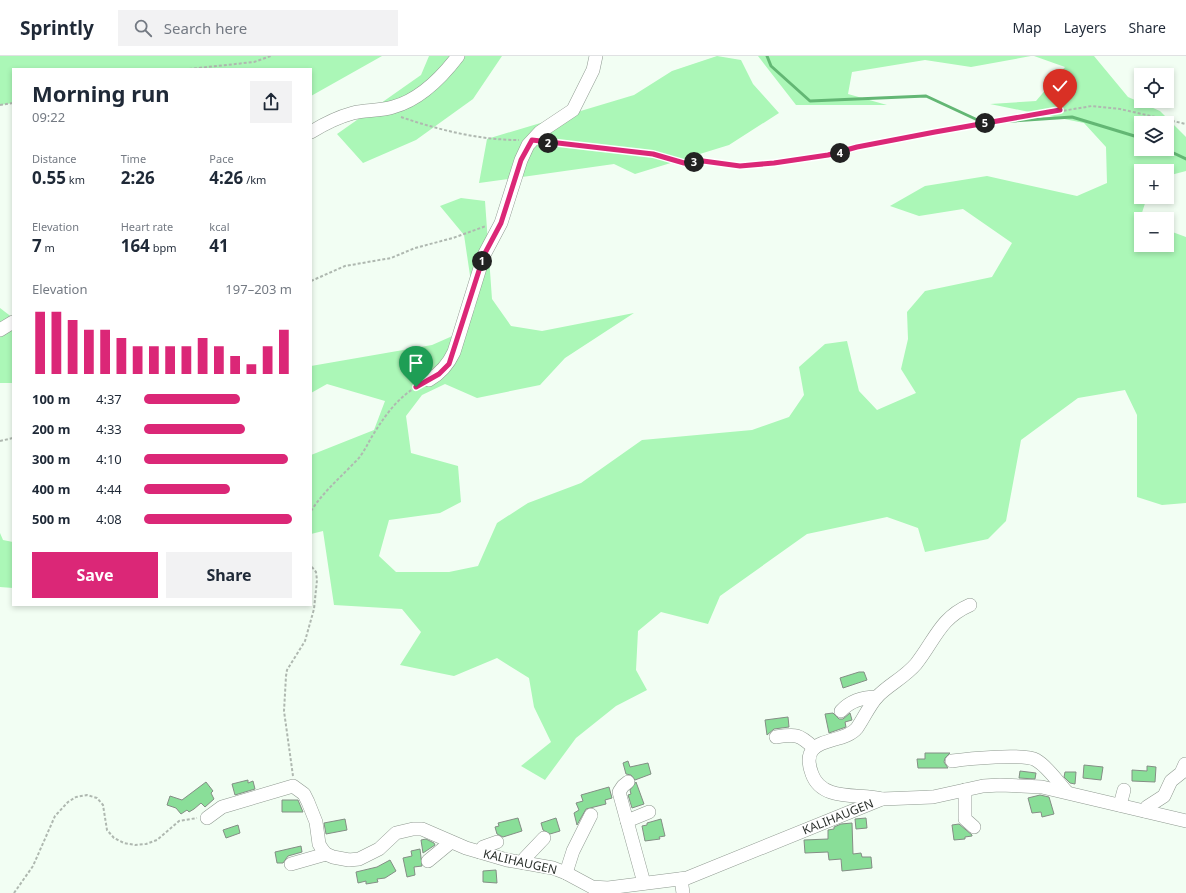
<!DOCTYPE html>
<html lang="en">
<head>
<meta charset="utf-8">
<style>
  body { margin:0; font-family:"Noto Sans",sans-serif; background:#f2f2f3; color:#1f2937; height:100vh; display:flex; flex-direction:column; font-size:15px; white-space:nowrap }
  * { box-sizing:border-box; margin:0 }
  p { font-size:13px; color:#747a83 }
  .icon { flex:none; width:22px; height:22px; fill:none; stroke:currentColor; stroke-width:2; stroke-linecap:round; stroke-linejoin:round }
  .map { position:relative; flex:1; overflow:hidden }
  .side { position:absolute; left:12px; top:12px; width:300px; height:538px; display:flex; flex-direction:column; background:#fff; border-radius:0px; box-shadow:0 2px 6px #0003 }
  .side>* { flex:none }
  .fabs { position:absolute; left:1134px; top:12px; display:grid; gap:8px }
  .fabs a { display:grid; place-items:center; width:40px; height:40px; border-radius:0px; background:#fff; box-shadow:0 2px 6px #0003; font-size:20px }
  .pin { position:absolute; display:grid; place-items:center; width:34px; height:34px; color:#fff; margin:-41px -17px; border-radius:50% 50% 50% 0; rotate:-45deg; box-shadow:0 0 4px #0007 }
  .pin .icon { rotate:45deg }
  .km { position:absolute; width:20px; height:20px; margin:-10px; border-radius:50%; background:#222; color:#fff; font-size:11px; line-height:20px; text-align:center }
  .round { display:grid; place-items:center; flex:none; width:42px; height:42px; border-radius:0px; background:#f2f2f3 }
  .head { display:flex; align-items:center; justify-content:space-between; height:68px; padding:0 20px }
  h1 { font-size:22px; font-weight:700; line-height:30px }
  .stats { display:grid; grid-template-columns:repeat(3,1fr); gap:6px; height:68px; padding:4px 20px }
  .stats div { display:grid; align-content:center }
  .stats b { font-size:17px; font-weight:700 }
  .stats small { font-size:11px; font-weight:400 }
  .stats p { font-size:11px }
  .chart { height:112px; padding:8px 20px }
  .chart p { display:flex; justify-content:space-between }
  .chart svg { width:100%; height:72px; margin-top:4px; stroke:#db2777; stroke-width:6 }
  .cta { display:flex; gap:8px; margin-top:auto; padding:8px 20px }
  .cta a { flex:1; height:46px; border-radius:0px; background:#db2777; color:#fff; font-size:16px; font-weight:700; line-height:46px; text-align:center }
  .cta a+a { background:#f2f2f3; color:#1f2937 }
  ul { padding:0 20px; list-style:none; font-size:13px }
  li { display:grid; grid-template-columns:64px 48px 1fr; align-items:center; height:30px }
  li i { height:10px; border-radius:5px; background:#db2777 }
  header { display:flex; align-items:center; gap:24px; box-sizing:border-box; height:56px; padding:0 20px; background:#fff; border-bottom:1px solid #e0e1e3 }
  header strong { font-size:19px }
  nav { display:flex; gap:22px; margin-inline-start:auto; font-size:14px }
  .search { width:280px; height:36px; background:#f2f2f3; display:flex; align-items:center; gap:10px; box-sizing:border-box; padding:0 14px; border-radius:0px; color:#747a83; font-size:15px }
  .map>svg:first-child { display:block }
  .green { fill:#abf7b7; fill-rule:evenodd }
  .lines { fill:none; stroke-linecap:round; stroke-linejoin:round }
  .stream { stroke:#63b774; stroke-width:3 }
  .building { fill:#89de98; stroke:#848e85 }
  .minor-casing { stroke:#8f9990; stroke-width:14 }
  .path { stroke:#afb8b0; stroke-width:2; stroke-dasharray:3 2; stroke-linecap:butt }
  .minor { stroke:#fff; stroke-width:13 }
  .route-casing { stroke:#fff; stroke-width:8 }
  .route { stroke:#db2777; stroke-width:5 }
  .labels { text-anchor:middle; stroke-width:3; stroke-linejoin:round; paint-order:stroke }
  .street-label { font-size:12px; fill:#2a2f2b; stroke:#fff }
</style>
</head>
<body>
<header>
<strong>Sprintly</strong>
<div class="search"><svg class="icon" aria-label="search" viewBox="0 0 24 24"><circle cx="10" cy="10" r="6"/><path d="M15 15l6 6"/></svg>Search here</div>
<nav><a>Map</a><a>Layers</a><a>Share</a></nav>
</header>
<div class="map">
<svg width="1186" height="837" viewBox="0 0 1186 837">
  <rect width="100%" height="100%" fill="#f2fef3"/>
  <!-- green -->
  <g class="green">
    <polygon points="0,0 382,0 311,40 311,13 13,13 13,47 0,49"/>
    <polygon points="429,0 502,0 473,43 416,84 363,107 337,78 421,19"/>
    <polygon points="717,0 741,4 753,28 779,57 729,89 635,118 614,108 479,127 487,83 634,39 672,15"/>
    <polygon points="758,0 1031,0 971,11 925,4 852,16 848,38 887,49 796,49"/>
    <path d="M1034 0H1094L1128 41 1160 55 1186 81V115L1167 120V115H1141V141H1147L1140 163 1141 189H1167V174L1186 181V447L1162 449 1137 441V359L1125 334 1078 342 1021 384 1006 465 988 483 925 496 918 472 887 461 807 478 720 540 708 568 661 556 638 575 636 614 647 634 616 650 576 682 545 724 521 710 551 686 534 651 529 622 497 602 454 620 400 609 421 576 402 553 334 549 323 475 311 478V399L374 374 385 345 327 328 311 337V310L432 289 457 278 475 253 464 179 440 150 461 142 485 145 492 243 511 270 542 275 634 257 565 302 540 329 477 342 445 328 422 339 406 360 411 397 458 410 461 446 440 457 389 464 379 500 396 516H449L478 510 497 467 528 447 581 427 642 384 752 374 789 361 804 339 799 311 825 288 847 285 859 335 877 354 916 337 901 313 908 283 907 256 925 235 992 221 1012 187 963 153 919 160 890 150 925 130 987 120 1077 140 1107 127 1106 91 1084 67 990 48 1036 45 1065 11ZM1141 67H1167V93H1141Z"/>
    <polygon points="0,252 13,262 13,327 0,327"/>
    <polygon points="0,477 3,484 13,486 13,532 0,531"/>
  </g>
  <g class="lines">
    <!-- stream -->
    <g class="stream">
      <polyline points="767,0 771,10 810,45 926,40 984,67 1072,61 1141,82"/>
      <polyline points="1165,93 1186,103"/>
    </g>
  </g>
  <!-- building -->
  <g class="building">
    <polygon points="859,616 864,616 867,624 843,632 840,622"/>
    <polygon points="833,657 839,663 843,663 850,657 852,664 845,666 846,671 829,677 825,658"/>
    <polygon points="788,661 789,671 774,673 767,679 765,664"/>
    <polygon points="925,697 950,697 945,702 944,706 948,712 918,712 917,703 925,703"/>
    <polygon points="628,705 630,711 648,707 651,718 635,724 631,719 626,718 623,707"/>
    <polygon points="1084,709 1103,711 1101,724 1083,722"/>
    <polygon points="1147,710 1156,711 1155,726 1132,725 1132,714 1147,715"/>
    <polygon points="1020,715 1036,717 1035,723 1019,722"/>
    <polygon points="1065,716 1076,716 1075,728 1070,727 1064,721"/>
    <polygon points="248,724 248,727 253,725 255,733 235,739 232,728"/>
    <polygon points="206,726 213,735 211,737 214,743 205,751 201,747 194,753 189,756 187,754 181,758 176,752 167,749 170,740 182,744"/>
    <polygon points="636,726 644,748 632,752 628,739 631,738 630,734"/>
    <polygon points="609,731 612,742 605,744 606,748 586,753 577,769 574,757 579,754 576,747 583,745 581,739"/>
    <polygon points="1040,739 1049,741 1054,758 1042,761 1041,756 1032,757 1028,742"/>
    <polygon points="282,744 298,744 303,756 282,756"/>
    <polygon points="518,762 522,775 503,781 497,778 495,771 499,770 498,767"/>
    <polygon points="556,762 560,775 550,778 543,774 541,767"/>
    <polygon points="866,762 867,772 856,773 855,763"/>
    <polygon points="345,763 347,774 326,778 324,767"/>
    <polygon points="661,763 665,780 659,781 660,783 645,785 642,770 647,769 647,767"/>
    <polygon points="852,767 853,798 861,797 862,801 871,801 872,812 842,815 841,803 829,804 828,796 805,797 804,784 828,783 828,774 834,773 834,771 841,768"/>
    <polygon points="959,768 972,779 972,780 965,781 965,783 954,784 952,769"/>
    <polygon points="238,769 240,777 226,782 223,774"/>
    <polygon points="426,783 434,787 435,789 423,797 421,784"/>
    <polygon points="301,790 302,796 288,800 283,807 277,807 275,796"/>
    <polygon points="420,793 422,810 414,811 415,819 407,821 403,802 412,800 411,795"/>
    <polygon points="390,804 396,815 385,822 377,823 378,826 366,828 366,825 358,827 356,816 377,811"/>
    <polygon points="496,814 497,827 483,826 483,815"/>
  </g>
  <g class="lines">
    <!-- minor casing -->
    <g class="minor-casing">
      <g id="minor">
        <path d="M311 76C324 68 338 61 353 57 366 54 380 55 393 51 419 44 442 21 458 0"/>
        <polyline points="0,274 13,266"/>
        <path d="M429 324C441 317 448 309 454 296L484 199 501 167 521 104 528 89 540 76 573 54 593 14 596 0"/>
        <path d="M841 655C851 644 863 641 877 641"/>
        <path d="M776 681C796 678 799 678 814 692"/>
        <path d="M952 705C966 703 1025 697 1036 704 1047 710 1057 725 1066 735"/>
        <polyline points="628,726 623,730 619,736 644,827"/>
        <polyline points="965,734 965,763 974,771"/>
        <path d="M882 743C859 737 822 746 812 718 797 678 843 690 857 672 864 662 869 650 877 641 888 629 904 622 916 608 935 584 940 562 970 549"/>
        <polyline points="1120,749 1124,734"/>
        <polyline points="1145,755 1147,751 1164,740 1171,725 1181,717 1185,708"/>
        <polyline points="207,762 222,751 293,730 304,738 308,746 316,766 319,788 322,793 326,798 333,801 349,804 359,803 379,793 396,777 413,773 422,773 466,792 507,804 553,812 566,817 592,831 608,832 687,822 882,743 933,741 983,730 1000,729 1042,731 1186,765"/>
        <polyline points="627,765 649,756"/>
        <polyline points="480,796 483,791 497,786"/>
        <polyline points="428,805 451,786"/>
        <polyline points="524,807 525,802 544,782"/>
        <polyline points="291,808 326,798"/>
        <polyline points="566,817 573,795 591,759"/>
        <polyline points="681,823 683,837"/>
      </g>
    </g>
    <!-- path -->
    <g class="path">
      <polyline points="189,13 254,6 271,0"/>
      <polyline points="0,49 13,47"/>
      <path d="M401 61C439 74 479 84 519 84"/>
      <polyline points="546,86 653,98 685,107 703,105 740,110 774,107 828,99 857,91 935,76 1092,50 1120,53 1186,68"/>
      <polyline points="311,225 345,210 391,202 415,192 453,182 486,170"/>
      <polyline points="0,385 13,382"/>
      <path d="M311 455C323 436 339 423 354 407 362 400 366 391 371 382 384 361 398 340 420 329"/>
      <polyline points="293,720 284,655 286,620 287,614 305,585 314,553 317,524 316,516 311,510"/>
      <polyline points="14,837 33,810 55,760 68,746 76,741 87,739 97,742 103,749 107,774 114,782 124,787 135,789 146,788 157,784 179,765 197,762"/>
    </g>
    <!-- minor -->
    <use href="#minor" class="minor"/>
  </g>
  <g class="lines">
    <!-- route casing -->
    <g class="route-casing">
      <polyline id="route" points="416,331 439,318 449,308 484,199 501,167 521,104 532,84 653,98 684,107 703,105 740,110 774,107 828,99 857,91 935,76 1060,54"/>
    </g>
    <!-- route -->
    <use href="#route" class="route"/>
  </g>
  <g class="labels">
    <!-- street labels -->
    <g class="street-label">
      <text transform="translate(838 761) rotate(-22)" y="4">KALIHAUGEN</text>
      <text transform="translate(520 806) rotate(13)" y="4">KALIHAUGEN</text>
    </g>
  </g>
</svg>
<div class="fabs">
<a><svg class="icon" aria-label="locate" viewBox="0 0 24 24"><circle cx="12" cy="12" r="6"/><path d="M12 2v4M12 18v4M2 12h4M18 12h4"/></svg></a>
<a><svg class="icon" aria-label="layers" viewBox="0 0 24 24"><path d="M12 4l9 5-9 5-9-5zM3 14l9 5 9-5"/></svg></a>
<a>+</a>
<a>−</a>
</div>
<div class="pin" style="left:416px;top:331px;background:#1e9e55"><svg class="icon" aria-label="arrive" viewBox="0 0 24 24"><path d="M6 21V4h12l-3 4 3 4H6"/></svg></div>
<div class="pin" style="left:1060px;top:54px;background:#d93025"><svg class="icon" aria-label="check" viewBox="0 0 24 24"><path d="M5 12l5 5 9-10"/></svg></div>
<b class="km" style="left:482px;top:205px">1</b>
<b class="km" style="left:548px;top:87px">2</b>
<b class="km" style="left:694px;top:106px">3</b>
<b class="km" style="left:840px;top:97px">4</b>
<b class="km" style="left:985px;top:67px">5</b>
<section class="side">
<div class="head"><div><h1>Morning run</h1><p>09:22</p></div><a class="round"><svg class="icon" aria-label="share" viewBox="0 0 24 24"><path d="M12 15V3M7 8l5-5 5 5M5 13v7h14v-7"/></svg></a></div>
<div class="stats">
<div><p>Distance</p><b>0.55<small> km</small></b></div>
<div><p>Time</p><b>2:26</b></div>
<div><p>Pace</p><b>4:26<small> /km</small></b></div>
</div>
<div class="stats">
<div><p>Elevation</p><b>7<small> m</small></b></div>
<div><p>Heart rate</p><b>164<small> bpm</small></b></div>
<div><p>kcal</p><b>41</b></div>
</div>
<div class="chart"><p><span>Elevation</span>197–203 m</p>
<svg viewBox="0 0 160 44" preserveAspectRatio="none"><path d="M5 44V6M15 44V6M25 44V11M35 44V17M45 44V17M55 44V22M65 44V27M75 44V27M85 44V27M95 44V27M105 44V22M115 44V27M125 44V33M135 44V38M145 44V27M155 44V17"/></svg>
</div>
<ul>
<li><b>100 m</b>4:37<i style="width:65%"></i></li>
<li><b>200 m</b>4:33<i style="width:68%"></i></li>
<li><b>300 m</b>4:10<i style="width:97%"></i></li>
<li><b>400 m</b>4:44<i style="width:58%"></i></li>
<li><b>500 m</b>4:08<i style="width:100%"></i></li>
</ul>
<div class="cta"><a>Save</a><a>Share</a></div>
</section>
</div>
</body>
</html>
